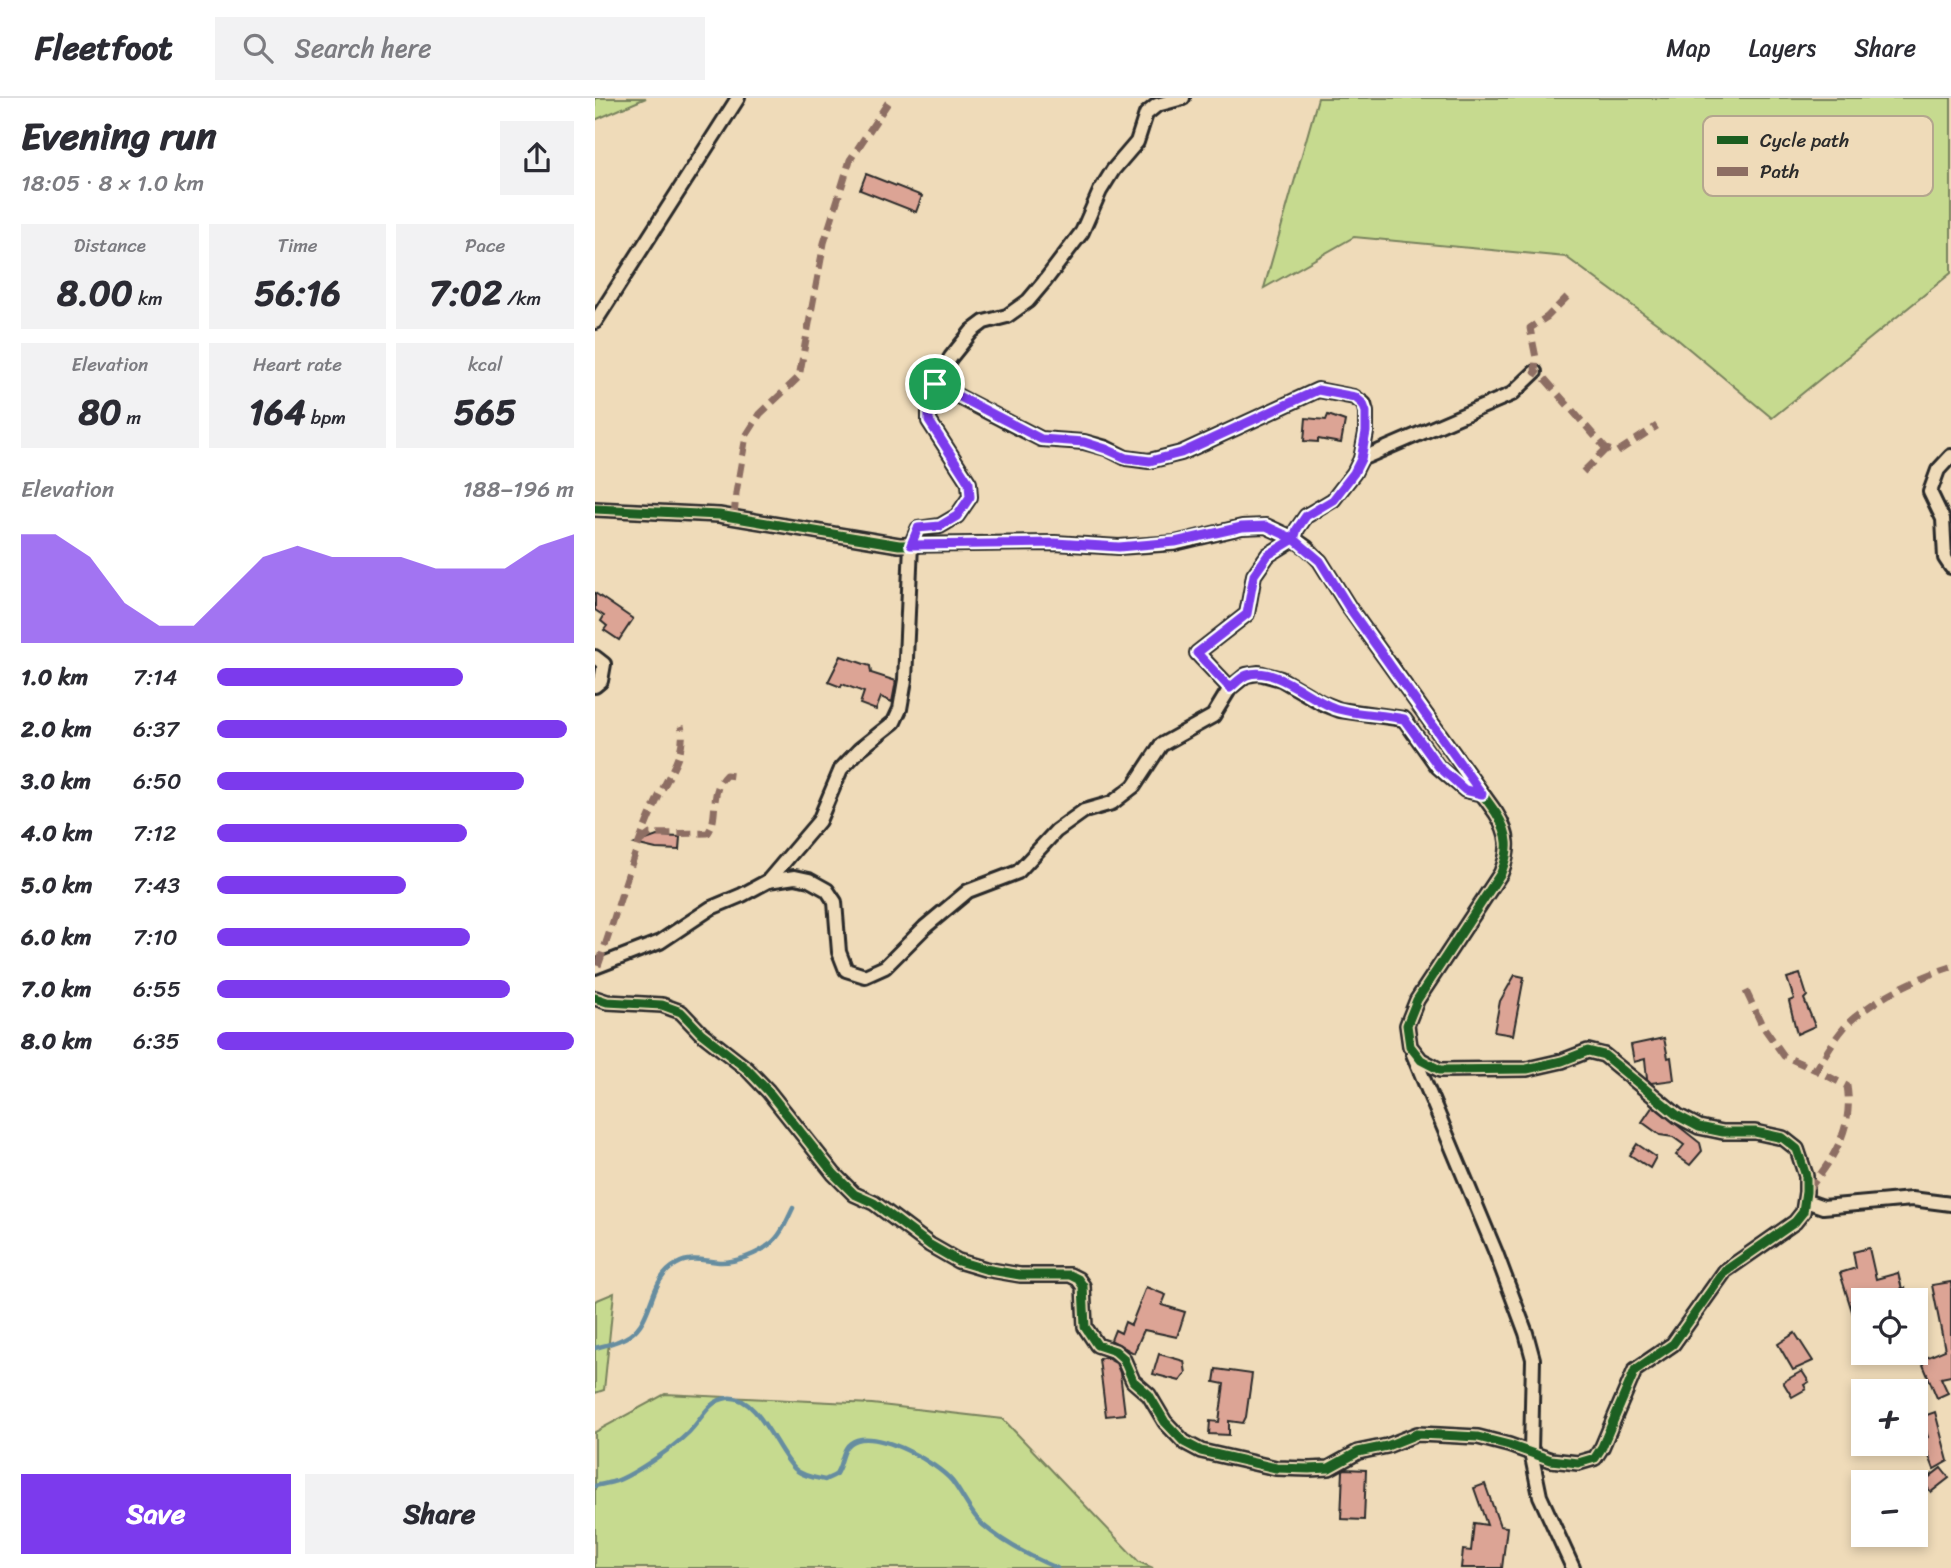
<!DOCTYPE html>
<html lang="en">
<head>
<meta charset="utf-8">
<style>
  body { margin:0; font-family:Sriracha,sans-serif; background:#f2f2f3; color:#2b2b33; height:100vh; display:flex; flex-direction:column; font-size:26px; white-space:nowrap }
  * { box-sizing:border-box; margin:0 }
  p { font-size:23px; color:#7c7c81 }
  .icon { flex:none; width:38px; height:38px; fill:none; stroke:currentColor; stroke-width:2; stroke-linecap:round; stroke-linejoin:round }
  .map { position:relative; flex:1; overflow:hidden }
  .sheet { display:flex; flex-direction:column; background:#fff; width:595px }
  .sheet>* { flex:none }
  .fabs { position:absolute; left:1256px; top:1190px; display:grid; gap:14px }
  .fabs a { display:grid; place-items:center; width:77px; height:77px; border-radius:0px; background:#fff; box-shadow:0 4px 10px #0003; font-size:35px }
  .pin { position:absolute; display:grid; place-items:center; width:60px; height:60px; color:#fff; margin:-30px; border:4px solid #fff; border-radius:50%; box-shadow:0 2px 7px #0007 }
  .round { display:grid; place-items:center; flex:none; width:74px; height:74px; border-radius:0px; background:#f2f2f3 }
  .headline { display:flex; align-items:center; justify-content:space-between; height:119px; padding:0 21px }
  h1 { font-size:38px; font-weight:700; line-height:52px }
  .stats { display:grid; grid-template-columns:repeat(3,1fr); gap:10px; height:119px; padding:7px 21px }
  .stats div { display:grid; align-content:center; border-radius:0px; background:#f2f2f3; text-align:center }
  .stats b { font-size:35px; font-weight:700 }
  .stats small { font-size:19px; font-weight:400 }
  .stats p { font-size:19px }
  .chart { height:196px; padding:14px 21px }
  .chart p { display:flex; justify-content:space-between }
  .chart svg { width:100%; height:126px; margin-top:7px; fill:#7c3aed; opacity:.7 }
  .primary-button { display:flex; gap:14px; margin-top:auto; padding:14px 21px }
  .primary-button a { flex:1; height:80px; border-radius:0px; background:#7c3aed; color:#fff; font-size:28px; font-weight:700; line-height:80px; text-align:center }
  .primary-button a+a { background:#f2f2f3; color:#2b2b33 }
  ul { padding:0 21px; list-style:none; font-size:23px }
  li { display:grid; grid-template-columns:112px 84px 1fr; align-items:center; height:52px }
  li i { height:18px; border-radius:9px; background:#7c3aed }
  header { display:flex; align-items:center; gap:42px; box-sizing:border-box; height:98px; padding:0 35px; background:#fff; border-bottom:2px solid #e1e1e2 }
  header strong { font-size:33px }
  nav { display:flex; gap:38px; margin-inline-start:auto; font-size:24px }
  .search { width:490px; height:63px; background:#f2f2f3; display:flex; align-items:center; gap:18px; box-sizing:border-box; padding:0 24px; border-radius:0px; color:#7c7c81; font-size:26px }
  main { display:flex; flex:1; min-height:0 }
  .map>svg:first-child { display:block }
  .green { fill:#c6da8f; stroke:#78825d; stroke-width:2 }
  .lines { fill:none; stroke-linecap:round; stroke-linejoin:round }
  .stream { stroke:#668da0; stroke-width:4.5 }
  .building { fill:#dca495; stroke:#2b2b2b; stroke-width:2 }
  .minor-casing { stroke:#2b2b2b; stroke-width:18 }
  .minor { stroke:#efdbb9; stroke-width:12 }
  .quiet { stroke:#8d6e63; stroke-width:7; stroke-dasharray:14 7; stroke-linecap:butt }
  .cycleway-casing { stroke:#efdbb9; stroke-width:13 }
  .cycleway { stroke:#1b5e20; stroke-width:9 }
  .route-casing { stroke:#fff; stroke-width:14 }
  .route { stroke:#7c3aed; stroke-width:9 }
  .key { fill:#efdbb9; stroke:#b4a68e; stroke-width:2 }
  .key-label { font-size:19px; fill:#2b2b2b }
</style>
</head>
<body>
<header>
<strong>Fleetfoot</strong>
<div class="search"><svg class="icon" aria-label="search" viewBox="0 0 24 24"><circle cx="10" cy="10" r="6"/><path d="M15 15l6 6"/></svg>Search here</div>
<nav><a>Map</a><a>Layers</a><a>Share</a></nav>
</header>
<main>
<section class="sheet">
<div class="headline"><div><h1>Evening run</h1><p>18:05 · 8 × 1.0 km</p></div><a class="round"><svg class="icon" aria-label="share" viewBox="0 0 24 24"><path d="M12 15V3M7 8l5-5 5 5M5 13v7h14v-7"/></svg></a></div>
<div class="stats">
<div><p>Distance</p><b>8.00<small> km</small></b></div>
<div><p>Time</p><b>56:16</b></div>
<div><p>Pace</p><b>7:02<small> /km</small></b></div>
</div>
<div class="stats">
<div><p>Elevation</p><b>80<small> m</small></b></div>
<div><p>Heart rate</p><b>164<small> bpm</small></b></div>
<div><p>kcal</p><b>565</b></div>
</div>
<div class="chart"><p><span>Elevation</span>188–196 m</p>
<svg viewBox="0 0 160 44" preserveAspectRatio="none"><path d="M0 44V6L10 6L20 14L30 30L40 38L50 38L60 26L70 14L80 10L90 14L100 14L110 14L120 18L130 18L140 18L150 10L160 6V44z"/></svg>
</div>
<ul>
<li><b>1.0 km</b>7:14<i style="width:69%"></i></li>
<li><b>2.0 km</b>6:37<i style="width:98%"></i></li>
<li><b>3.0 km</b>6:50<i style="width:86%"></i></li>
<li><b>4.0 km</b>7:12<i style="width:70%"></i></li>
<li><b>5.0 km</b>7:43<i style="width:53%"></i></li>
<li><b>6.0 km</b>7:10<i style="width:71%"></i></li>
<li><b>7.0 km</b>6:55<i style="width:82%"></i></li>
<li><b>8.0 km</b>6:35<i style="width:100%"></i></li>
</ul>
<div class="primary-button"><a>Save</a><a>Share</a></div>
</section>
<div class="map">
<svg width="1356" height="1470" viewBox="0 0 1356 1470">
  <rect width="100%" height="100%" fill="#efdbb9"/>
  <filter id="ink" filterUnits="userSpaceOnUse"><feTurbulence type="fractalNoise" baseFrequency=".0143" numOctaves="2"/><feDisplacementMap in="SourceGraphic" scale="14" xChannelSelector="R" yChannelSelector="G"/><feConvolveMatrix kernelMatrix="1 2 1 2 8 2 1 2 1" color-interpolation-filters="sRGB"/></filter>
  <g filter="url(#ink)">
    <!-- green -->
    <g class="green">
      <polygon points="0,0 51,0 0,22"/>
      <polygon points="723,0 1356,0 1356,175 1177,320 1075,235 971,159 759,139 669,190"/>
      <polygon points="19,1195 9,1292 0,1295 0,1203"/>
      <polygon points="70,1296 277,1306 408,1321 544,1464 558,1470 0,1470 0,1334"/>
    </g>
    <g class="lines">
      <!-- stream -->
      <g class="stream">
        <path d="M0 1250C12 1247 25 1244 35 1237 60 1219 53 1181 82 1166 96 1158 110 1163 124 1164 140 1165 163 1156 175 1146 186 1138 192 1122 198 1110"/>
        <path d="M0 1388C7 1386 15 1385 21 1383 40 1376 79 1349 93 1335 107 1322 112 1303 132 1300 163 1296 181 1353 200 1371 207 1378 221 1380 230 1382 233 1380 237 1379 240 1377 249 1366 245 1347 262 1342 287 1335 341 1364 357 1383 368 1397 375 1415 388 1427 409 1445 436 1459 462 1470"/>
      </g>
    </g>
    <!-- building -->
    <g class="building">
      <polygon points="271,76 327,98 321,114 265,92"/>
      <polygon points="733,317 750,323 746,345 723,341 723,344 709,343 711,320 731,322"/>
      <polygon points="0,495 38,521 24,542 9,532 12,528 6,523 9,518 0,512"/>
      <polygon points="246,558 275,568 276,575 301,583 297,604 286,599 281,612 265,606 269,594 247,586 246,589 233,584"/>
      <polygon points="62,738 85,739 84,752 61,751 40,746"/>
      <polygon points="1205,876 1212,898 1209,901 1220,928 1202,936 1194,903 1199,901 1192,880"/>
      <polygon points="920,877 929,879 918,937 899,934 905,903"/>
      <polygon points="1069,940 1073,960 1076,959 1079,982 1056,985 1052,981 1050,961 1039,964 1036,947"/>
      <polygon points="1058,1008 1105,1045 1107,1053 1095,1067 1081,1057 1089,1047 1078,1039 1065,1037 1047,1024"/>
      <polygon points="1042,1046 1061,1059 1055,1070 1035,1057"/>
      <polygon points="1274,1150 1281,1181 1303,1175 1307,1191 1310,1190 1313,1202 1269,1202 1269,1241 1266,1242 1245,1175 1261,1170 1258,1154"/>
      <polygon points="1356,1184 1356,1278 1346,1280 1353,1295 1342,1300 1326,1262 1350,1252 1337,1187"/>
      <polygon points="551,1189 571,1197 567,1207 590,1214 582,1239 549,1232 539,1255 516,1242 520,1232 526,1235 530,1224 536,1227"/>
      <polygon points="1200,1235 1218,1263 1198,1272 1183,1246"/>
      <polygon points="564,1256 589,1263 591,1275 585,1283 558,1276"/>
      <polygon points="510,1259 521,1265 525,1275 530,1316 511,1318 504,1261"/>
      <polygon points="621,1271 657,1276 651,1319 648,1325 634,1323 634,1337 614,1336 615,1323 624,1324 629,1286 619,1284"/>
      <polygon points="1207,1273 1214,1284 1209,1287 1211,1291 1197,1299 1188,1284"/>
      <polygon points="1340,1314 1353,1363 1339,1371 1328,1342 1333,1339 1326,1319"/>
      <polygon points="1346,1370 1354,1380 1336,1394 1328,1384"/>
      <polygon points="750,1371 771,1372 769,1422 746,1421 748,1372"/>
      <polygon points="890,1386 905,1428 912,1429 907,1470 866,1470 868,1452 876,1453 879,1425 892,1427 879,1390"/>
    </g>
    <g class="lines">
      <!-- minor casing -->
      <g class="minor-casing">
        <g id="minor">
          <polyline points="0,224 143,0"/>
          <polyline points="339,286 446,341 489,344 511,350 531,360 554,363 586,355 723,292 759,299 769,306 771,314 771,335 766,361 759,375 738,402 711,418 702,431 699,441 673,457 659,477 652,516 602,555 635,590"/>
          <polyline points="1356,358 1343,372 1335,394 1348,421 1350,460 1356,469"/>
          <polyline points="766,361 917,296 940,274"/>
          <path d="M0 411 124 417 304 447 460 445 524 449 580 445 647 429 671 428 699 441 712 450 725 463 755 511 901 715C915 737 915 752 906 775L822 902 812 927 815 948 826 962 845 972 932 971 967 963 993 953 1009 957 1083 1018 1104 1029 1128 1034H1160L1188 1040 1202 1051 1211 1078V1094L1208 1114 1200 1124 1130 1173 1078 1246 1040 1272 1007 1349 1000 1360 983 1365 956 1362 914 1347 883 1339 845 1337 822 1336 792 1348 763 1354 734 1370 714 1371 681 1370 606 1353 589 1344 570 1324 554 1297 538 1283 528 1260 520 1253 502 1247 490 1229 488 1188 483 1181 475 1177H425L390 1171 363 1163 335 1147 279 1105 259 1096 239 1076 173 993 152 971 106 935 86 914 67 907 12 904 0 900"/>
          <polyline points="0,559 9,566 6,583 0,588"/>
          <polyline points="173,783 224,723 246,671 265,651 299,624 305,611 310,582 316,447 323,431 345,428 362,418 375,399 374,385 334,323 334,300 339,286 356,259 377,233 389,224 412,218 433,203 449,184 487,134 505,93 518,72 542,44 551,16 562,7 588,0"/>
          <polyline points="0,869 65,844 116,810 147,797 173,783 200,779 214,782 232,792 240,804 244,854 251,872 270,878 290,869 330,829 373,793 423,774 461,733 489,713 517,705 539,688 566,647 618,618 635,590 651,577 664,575 686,581 727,605 745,612 809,621 843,669 870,692 887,696"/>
          <polyline points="818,956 901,1155 931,1235 938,1261 936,1354 945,1398 978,1470"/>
          <polyline points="1211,1103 1228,1109 1317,1101 1356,1106"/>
        </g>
      </g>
      <!-- minor -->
      <use href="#minor" class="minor"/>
      <!-- quiet -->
      <g class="quiet">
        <polyline points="972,199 952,219 935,230 941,260 940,274 949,280 1011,351 1022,354 1062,328"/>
        <polyline points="988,374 1011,351"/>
        <polyline points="139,420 141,395 151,338 165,316 204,279 229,145 255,62 296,0"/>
        <path d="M44 744 55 736 113 735C125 718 113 695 131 677L139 678"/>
        <path d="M3 868C24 810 38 749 66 694 76 673 92 651 86 628"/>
        <polyline points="1151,893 1167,927 1189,958 1221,972"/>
        <path d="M1212 1093C1238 1062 1259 1030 1252 988L1221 972C1232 954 1244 932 1260 919 1286 898 1324 879 1356 869"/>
      </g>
      <!-- cycleway casing -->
      <g class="cycleway-casing">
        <path id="cycleway" d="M0 411 124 417 304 447 460 445 524 449 580 445 647 429 671 428 699 441 712 450 725 463 755 511 901 715C915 737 915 752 906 775L822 902 812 927 815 948 826 962 845 972 932 971 967 963 993 953 1009 957 1083 1018 1104 1029 1128 1034H1160L1188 1040 1202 1051 1211 1078V1094L1208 1114 1200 1124 1130 1173 1078 1246 1040 1272 1007 1349 1000 1360 983 1365 956 1362 914 1347 883 1339 845 1337 822 1336 792 1348 763 1354 734 1370 714 1371 681 1370 606 1353 589 1344 570 1324 554 1297 538 1283 528 1260 520 1253 502 1247 490 1229 488 1188 483 1181 475 1177H425L390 1171 363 1163 335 1147 279 1105 259 1096 239 1076 173 993 152 971 106 935 86 914 67 907 12 904 0 900"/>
      </g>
      <!-- cycleway -->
      <use href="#cycleway" class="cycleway"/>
    </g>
  </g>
  <g class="lines" filter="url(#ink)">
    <!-- route casing -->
    <g class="route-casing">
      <path id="route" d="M340 286 334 300V323L374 385 375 399 362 418 345 428 323 430 316 447 460 445 524 449 580 444 647 429 671 428 699 441 725 463 755 511 887 696 870 692 844 669 809 621C787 616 764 617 743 611 716 604 682 567 652 577 646 579 640 586 635 590L602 555 652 516 659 477 673 457 699 441 702 431 711 418 738 402 759 375 766 361 771 334V314L768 306 760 299 723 292 586 355 555 363 531 360 511 351 489 344 446 341 340 286"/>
    </g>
    <!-- route -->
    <use href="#route" class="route"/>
  </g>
  <!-- legend -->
  <rect x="1108" y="18" width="230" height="80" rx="10" class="key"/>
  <rect x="1122" y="38" width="31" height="8" fill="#1b5e20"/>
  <rect x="1122" y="69" width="31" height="9" fill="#8d6e63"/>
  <g class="key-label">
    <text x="1165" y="49">Cycle path</text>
    <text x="1165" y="80">Path</text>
  </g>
</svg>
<div class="fabs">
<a><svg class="icon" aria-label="locate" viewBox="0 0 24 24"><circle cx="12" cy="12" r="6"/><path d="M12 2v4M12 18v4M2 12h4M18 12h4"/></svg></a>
<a>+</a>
<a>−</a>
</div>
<div class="pin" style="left:340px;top:286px;background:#1e9e55"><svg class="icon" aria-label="arrive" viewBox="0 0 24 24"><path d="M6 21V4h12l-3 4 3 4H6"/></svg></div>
</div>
</main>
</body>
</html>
